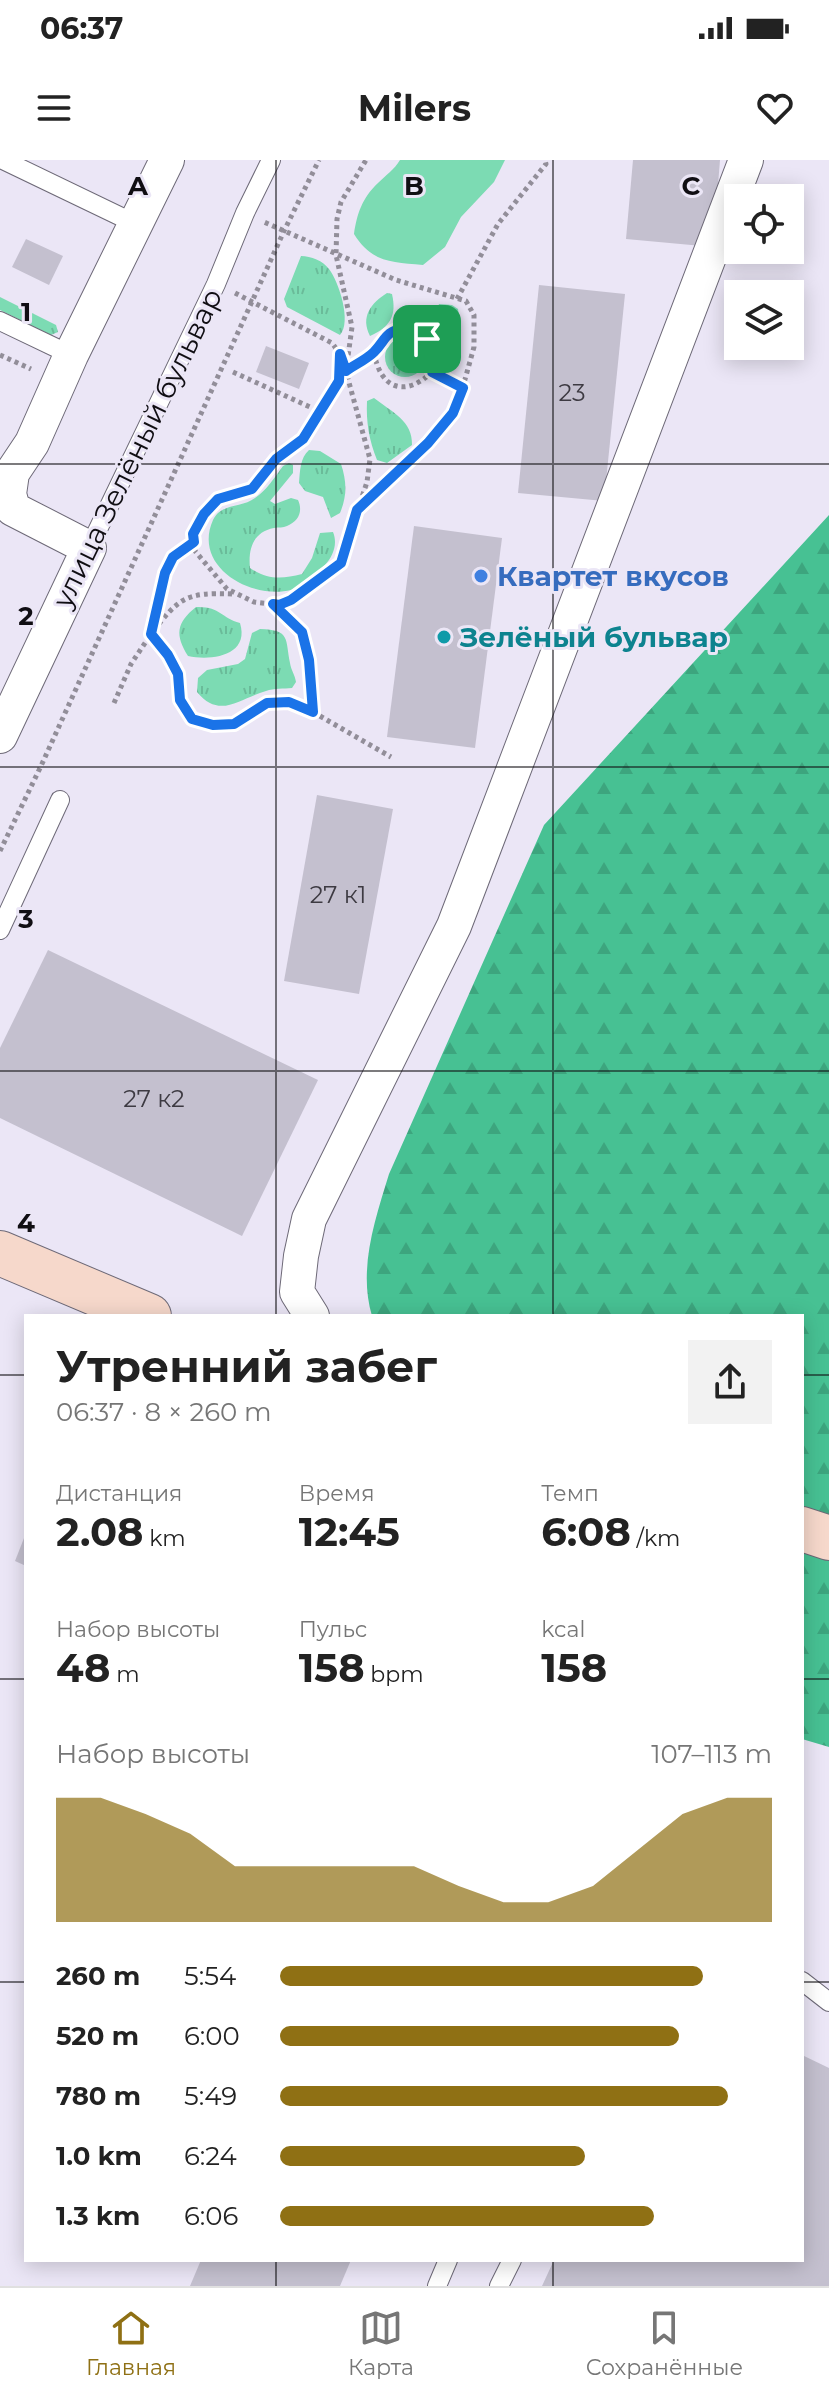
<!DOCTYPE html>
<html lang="ru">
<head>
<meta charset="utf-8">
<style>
  body { margin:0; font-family:Montserrat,sans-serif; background:#f2f2f2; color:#222; height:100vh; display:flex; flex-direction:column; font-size:30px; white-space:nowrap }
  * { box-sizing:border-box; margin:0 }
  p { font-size:26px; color:#767676 }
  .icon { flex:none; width:44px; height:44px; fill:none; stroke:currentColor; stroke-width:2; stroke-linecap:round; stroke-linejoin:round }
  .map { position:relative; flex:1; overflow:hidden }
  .panel { position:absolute; left:24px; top:1154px; width:780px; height:948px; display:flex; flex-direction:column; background:#fff; border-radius:0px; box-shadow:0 4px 20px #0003 }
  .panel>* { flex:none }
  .tools { position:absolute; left:724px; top:24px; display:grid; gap:16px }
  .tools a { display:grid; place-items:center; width:80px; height:80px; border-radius:0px; background:#fff; box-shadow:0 4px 20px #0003; font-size:40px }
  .pin { position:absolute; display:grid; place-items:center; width:68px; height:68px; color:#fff; margin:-34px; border-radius:16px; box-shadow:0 4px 12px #0006 }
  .round { display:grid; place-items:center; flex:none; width:84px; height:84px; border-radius:0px; background:#f2f2f2 }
  .head { display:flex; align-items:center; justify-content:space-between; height:136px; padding:0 32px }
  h1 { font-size:44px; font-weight:700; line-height:60px }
  .figures { display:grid; grid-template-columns:repeat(3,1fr); gap:12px; height:136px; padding:8px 32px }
  .figures div { display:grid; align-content:center }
  .figures b { font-size:40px; font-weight:700 }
  .figures small { font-size:22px; font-weight:400 }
  .figures p { font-size:22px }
  .chart { height:224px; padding:16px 32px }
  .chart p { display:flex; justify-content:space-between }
  .chart svg { width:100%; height:144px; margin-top:8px; fill:#8f7014; opacity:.7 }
  ul { padding:0 32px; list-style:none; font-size:26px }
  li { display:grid; grid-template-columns:128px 96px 1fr; align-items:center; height:60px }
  li i { height:20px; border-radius:10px; background:#8f7014 }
  .status { display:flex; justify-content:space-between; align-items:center; height:56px; padding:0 40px; background:#fff; direction:ltr }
  .status svg { height:22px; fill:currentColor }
  header { display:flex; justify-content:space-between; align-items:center; height:104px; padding:0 32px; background:#fff; font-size:36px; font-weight:700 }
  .dock { display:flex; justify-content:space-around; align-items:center; height:112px; border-top:2px solid #e0e0e0; background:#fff; font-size:22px; color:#767676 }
  .dock a { display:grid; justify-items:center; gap:4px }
  .dock .selected { color:#8f7014 }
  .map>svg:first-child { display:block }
  .grass { fill:url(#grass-tufts) }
  .forest { fill:url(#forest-firs) }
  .park { fill:#7cdbb3 }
  .building { fill:#c4c0cf }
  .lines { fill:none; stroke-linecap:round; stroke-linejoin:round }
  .service-casing { stroke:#6d6977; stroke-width:20 }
  .minor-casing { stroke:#6d6977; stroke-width:36 }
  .secondary-casing { stroke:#6d6977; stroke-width:46 }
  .path { stroke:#928e99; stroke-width:5; stroke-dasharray:4 4; stroke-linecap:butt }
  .service { stroke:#fff; stroke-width:18 }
  .minor { stroke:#fff; stroke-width:34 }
  .secondary { stroke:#f6d8cb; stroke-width:44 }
  .route-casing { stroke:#fff; stroke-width:16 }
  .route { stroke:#1a73e8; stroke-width:10 }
  .grid { fill:none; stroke:#100e13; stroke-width:2; stroke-opacity:0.55 }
  .shop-dot { fill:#3f7fe0; stroke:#ebe6f6; stroke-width:3 }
  .culture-dot { fill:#0f9aa8; stroke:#ebe6f6; stroke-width:3 }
  .labels { text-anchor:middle; stroke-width:6; stroke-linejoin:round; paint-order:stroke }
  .number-label { font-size:24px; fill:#3d3a42 }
  .street-label { font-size:28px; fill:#100e13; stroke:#ebe6f6 }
  .shop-label { font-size:28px; font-weight:bold; fill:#366cbe; stroke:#ebe6f6; text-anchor:start }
  .culture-label { font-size:28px; font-weight:bold; fill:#0d838f; stroke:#ebe6f6; text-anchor:start }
  .grid-label { font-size:26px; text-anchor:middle; font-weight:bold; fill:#100e13; stroke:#ebe6f6; stroke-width:6; stroke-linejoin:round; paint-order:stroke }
</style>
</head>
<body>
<div class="status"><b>06:37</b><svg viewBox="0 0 49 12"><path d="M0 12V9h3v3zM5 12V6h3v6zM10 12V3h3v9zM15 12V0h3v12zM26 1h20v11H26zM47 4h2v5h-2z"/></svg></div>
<header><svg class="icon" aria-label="menu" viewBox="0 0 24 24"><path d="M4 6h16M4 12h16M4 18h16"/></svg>Milers<svg class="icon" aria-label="heart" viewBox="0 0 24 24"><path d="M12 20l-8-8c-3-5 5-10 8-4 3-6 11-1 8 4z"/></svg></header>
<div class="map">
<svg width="829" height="2126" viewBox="0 0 829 2126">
  <defs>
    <pattern id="grass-tufts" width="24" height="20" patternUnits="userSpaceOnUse" patternTransform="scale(2)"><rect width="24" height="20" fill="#7cdbb3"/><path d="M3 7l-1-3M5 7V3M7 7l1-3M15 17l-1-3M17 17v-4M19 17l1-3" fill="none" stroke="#6abb99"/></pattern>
    <pattern id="forest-firs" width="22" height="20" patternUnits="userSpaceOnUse" patternTransform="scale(2)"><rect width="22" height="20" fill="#47c193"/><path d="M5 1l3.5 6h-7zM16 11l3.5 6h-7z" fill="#3da57e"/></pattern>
  </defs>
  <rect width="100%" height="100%" fill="#ebe6f6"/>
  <!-- grass -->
  <g class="grass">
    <path d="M301 96C311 96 323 101 329 109 339 122 352 162 340 175L287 147 284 139Z"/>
    <path d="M387 133 392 134C397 156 390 167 370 176 360 157 371 143 387 133Z"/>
    <polygon points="0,137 56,165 58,172 51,175 0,150"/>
    <path d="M439 144 452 145 458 149C461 167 460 183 458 201L450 206 440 201C436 181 431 163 439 144Z"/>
    <circle cx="405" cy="197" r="20"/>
    <path d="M374 238C392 252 413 261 412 285L387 303 377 300C369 280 366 262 367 241Z"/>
    <path d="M309 290 320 291 341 304C347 322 347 336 340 353L331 358 323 337 305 331 299 323C300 311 300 298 309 290Z"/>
    <path d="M289 303 293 305V313L270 341 275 344 291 338 298 340C303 351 299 361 287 366 283 368 279 367 274 368 253 372 248 389 250 408 268 420 282 419 302 414L312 398 320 373 333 372C338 384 333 396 325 405 315 416 306 426 291 430 252 440 192 407 213 360 221 343 242 348 255 338 266 331 275 317 283 306Z"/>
    <path d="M196 447C220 446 221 458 240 463 250 496 211 501 188 496 175 475 176 463 196 447Z"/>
    <path d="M260 469C291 470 285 479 290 503 291 510 295 515 296 522L292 528C284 529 274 528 266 531 240 538 220 560 197 532L198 518 207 510 238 504 245 499 252 473Z"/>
  </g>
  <!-- forest -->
  <path class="forest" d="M829 355V1587L802 1579V1156H372C358 1109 375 1060 389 1014L544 665Z"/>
  <!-- park -->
  <path class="park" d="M400 0H505L494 22 461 57 445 87 423 105C392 102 372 103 354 74 357 54 362 38 378 23 386 15 394 10 400 0Z"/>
  <!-- building -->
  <g class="building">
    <polygon points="633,0 720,0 713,87 626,79"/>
    <polygon points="26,79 63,96 49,125 12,107"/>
    <polygon points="539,125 625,134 604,341 518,333"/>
    <polygon points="266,186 309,203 299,229 256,212"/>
    <polygon points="414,366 502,378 475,588 387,577"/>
    <polygon points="317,635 393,649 359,834 284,821"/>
    <polygon points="48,790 318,920 242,1076 0,958 0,888"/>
    <polygon points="26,1373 26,1406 15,1401"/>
    <polygon points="802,1895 829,1908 829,2126 542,2126 554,2100 802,2100"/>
    <polygon points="201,2100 351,2100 340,2126 190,2126"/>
  </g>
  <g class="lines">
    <!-- service casing -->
    <g class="service-casing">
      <g id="service">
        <polyline points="3,0 136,64"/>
        <polyline points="0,161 71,195"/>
        <polyline points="89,388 216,124 245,53 271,0"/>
        <polyline points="0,770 60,640"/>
        <polyline points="802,1821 829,1842"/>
        <polyline points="437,2126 448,2100"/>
        <polyline points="499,2126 512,2100"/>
      </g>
    </g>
    <!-- minor casing -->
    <g class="minor-casing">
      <g id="minor">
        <polyline points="0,576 89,388 13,349 9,334 12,313 32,283 71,195 167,0"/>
        <polyline points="312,1156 297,1132 301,1096 309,1059 454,766 746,0"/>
      </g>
    </g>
    <!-- secondary casing -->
    <g class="secondary-casing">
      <g id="secondary">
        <polyline points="0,1093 149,1156"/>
        <polyline points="802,1369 829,1378"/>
      </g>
    </g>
    <!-- path -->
    <g class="path">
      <polyline points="235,133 332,183 340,194 339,221 303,279 276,299 260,322 252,329 218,339 204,354 193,374 195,391 227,429 254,442 279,445 291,440 341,403 357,350 428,283 453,253 464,223 474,187 474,155 466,141 396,120 264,62"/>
      <polyline points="457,139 498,64 546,4 545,0"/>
      <path d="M374 192C380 229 405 238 432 212"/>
      <polyline points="0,195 31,209"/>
      <polyline points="345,208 370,299 367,322 358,349"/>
      <polyline points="346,211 352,167 336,95 337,59 341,42 366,0"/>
      <path d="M346 211C355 205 365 200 373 193 380 186 384 175 394 170 410 163 429 176 432 193 433 199 432 206 432 212L463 228"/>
      <polyline points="233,212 321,252"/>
      <path d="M232 434C185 432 179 438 151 474L168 495 178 514 180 540 192 559 213 565 234 564 267 543 289 542 313 552 309 500 302 472 275 446"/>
      <polyline points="114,543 131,504 151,474 165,413 173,397 194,382"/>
      <polyline points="313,552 391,597"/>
      <polyline points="0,691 41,606 284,71 319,0"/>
    </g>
    <!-- service -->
    <use href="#service" class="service"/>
    <!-- minor -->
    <use href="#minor" class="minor"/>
    <!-- secondary -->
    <use href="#secondary" class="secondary"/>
  </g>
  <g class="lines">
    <!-- route casing -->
    <g class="route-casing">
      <path id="route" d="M404 168C431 175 432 187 432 212L463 228 453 253 428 283 357 350 341 403 291 440 279 445 273 444 302 472 309 500 313 552 289 542 267 543 234 564 213 565 192 559 180 540 178 514 168 495 151 474 165 413 173 397 194 382 193 374 204 354 218 339 252 329 276 299 303 279 339 221 340 194 346 211C354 205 366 200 374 192 386 180 384 172 404 168Z"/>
    </g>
    <!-- route -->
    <use href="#route" class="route"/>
  </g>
  <!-- grid -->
  <path class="grid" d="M276 0V1156M553 0V1156M0 304H829M0 607H829M0 911H829M0 1215H26M802 1215H829M0 1519H26M802 1519H829M0 1822H26M802 1822H829M276 2100V2126M553 2100V2126"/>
  <!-- markers -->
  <circle class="shop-dot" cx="481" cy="416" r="8"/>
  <circle class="culture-dot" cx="444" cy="477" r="8"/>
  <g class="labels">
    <!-- number labels -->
    <g class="number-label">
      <text x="572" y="241">23</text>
      <text x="338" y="743">27 к1</text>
      <text x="154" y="947">27 к2</text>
    </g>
    <!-- street labels -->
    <g class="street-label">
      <text transform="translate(137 288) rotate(-64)" y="10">улица Зелёный бульвар</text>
    </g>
    <!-- shop labels -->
    <g class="shop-label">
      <text x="497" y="426">Квартет вкусов</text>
    </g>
    <!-- culture labels -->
    <g class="culture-label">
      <text x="460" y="487">Зелёный бульвар</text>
    </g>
  </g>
  <g class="grid-label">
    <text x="138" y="35">A</text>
    <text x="414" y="35">B</text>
    <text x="691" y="35">C</text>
    <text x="26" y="161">1</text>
    <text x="26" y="465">2</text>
    <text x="26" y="768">3</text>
    <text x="26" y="1072">4</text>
  </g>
</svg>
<div class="tools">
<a><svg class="icon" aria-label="locate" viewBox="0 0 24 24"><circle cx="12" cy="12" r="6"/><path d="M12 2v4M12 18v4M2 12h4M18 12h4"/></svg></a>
<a><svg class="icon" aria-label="layers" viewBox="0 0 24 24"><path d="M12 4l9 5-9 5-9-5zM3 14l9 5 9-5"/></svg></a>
</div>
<div class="pin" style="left:427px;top:179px;background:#1e9e55"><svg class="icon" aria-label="arrive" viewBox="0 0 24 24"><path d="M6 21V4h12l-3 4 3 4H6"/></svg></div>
<section class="panel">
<div class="head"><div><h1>Утренний забег</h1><p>06:37 · 8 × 260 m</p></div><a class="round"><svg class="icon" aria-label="share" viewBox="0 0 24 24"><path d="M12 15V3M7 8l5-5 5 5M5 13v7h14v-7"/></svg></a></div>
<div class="figures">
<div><p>Дистанция</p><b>2.08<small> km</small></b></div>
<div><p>Время</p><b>12:45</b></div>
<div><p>Темп</p><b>6:08<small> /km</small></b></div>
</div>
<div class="figures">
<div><p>Набор высоты</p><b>48<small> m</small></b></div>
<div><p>Пульс</p><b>158<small> bpm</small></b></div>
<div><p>kcal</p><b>158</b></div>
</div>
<div class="chart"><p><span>Набор высоты</span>107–113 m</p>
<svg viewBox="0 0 160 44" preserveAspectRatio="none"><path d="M0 44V6L10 6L20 11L30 17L40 27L50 27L60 27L70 27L80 27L90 33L100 38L110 38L120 33L130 22L140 11L150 6L160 6V44z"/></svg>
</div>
<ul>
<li><b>260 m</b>5:54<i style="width:86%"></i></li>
<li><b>520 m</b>6:00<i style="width:81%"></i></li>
<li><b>780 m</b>5:49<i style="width:91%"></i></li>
<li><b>1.0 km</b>6:24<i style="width:62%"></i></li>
<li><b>1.3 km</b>6:06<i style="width:76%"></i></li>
</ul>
</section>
</div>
<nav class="dock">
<a class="selected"><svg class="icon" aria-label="home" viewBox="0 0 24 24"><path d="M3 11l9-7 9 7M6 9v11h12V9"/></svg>Главная</a>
<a><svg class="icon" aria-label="map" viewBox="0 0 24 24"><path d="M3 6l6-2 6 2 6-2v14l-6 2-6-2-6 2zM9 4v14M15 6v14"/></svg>Карта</a>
<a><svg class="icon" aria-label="saved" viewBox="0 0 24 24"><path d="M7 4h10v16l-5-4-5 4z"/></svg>Сохранённые</a>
</nav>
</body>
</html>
